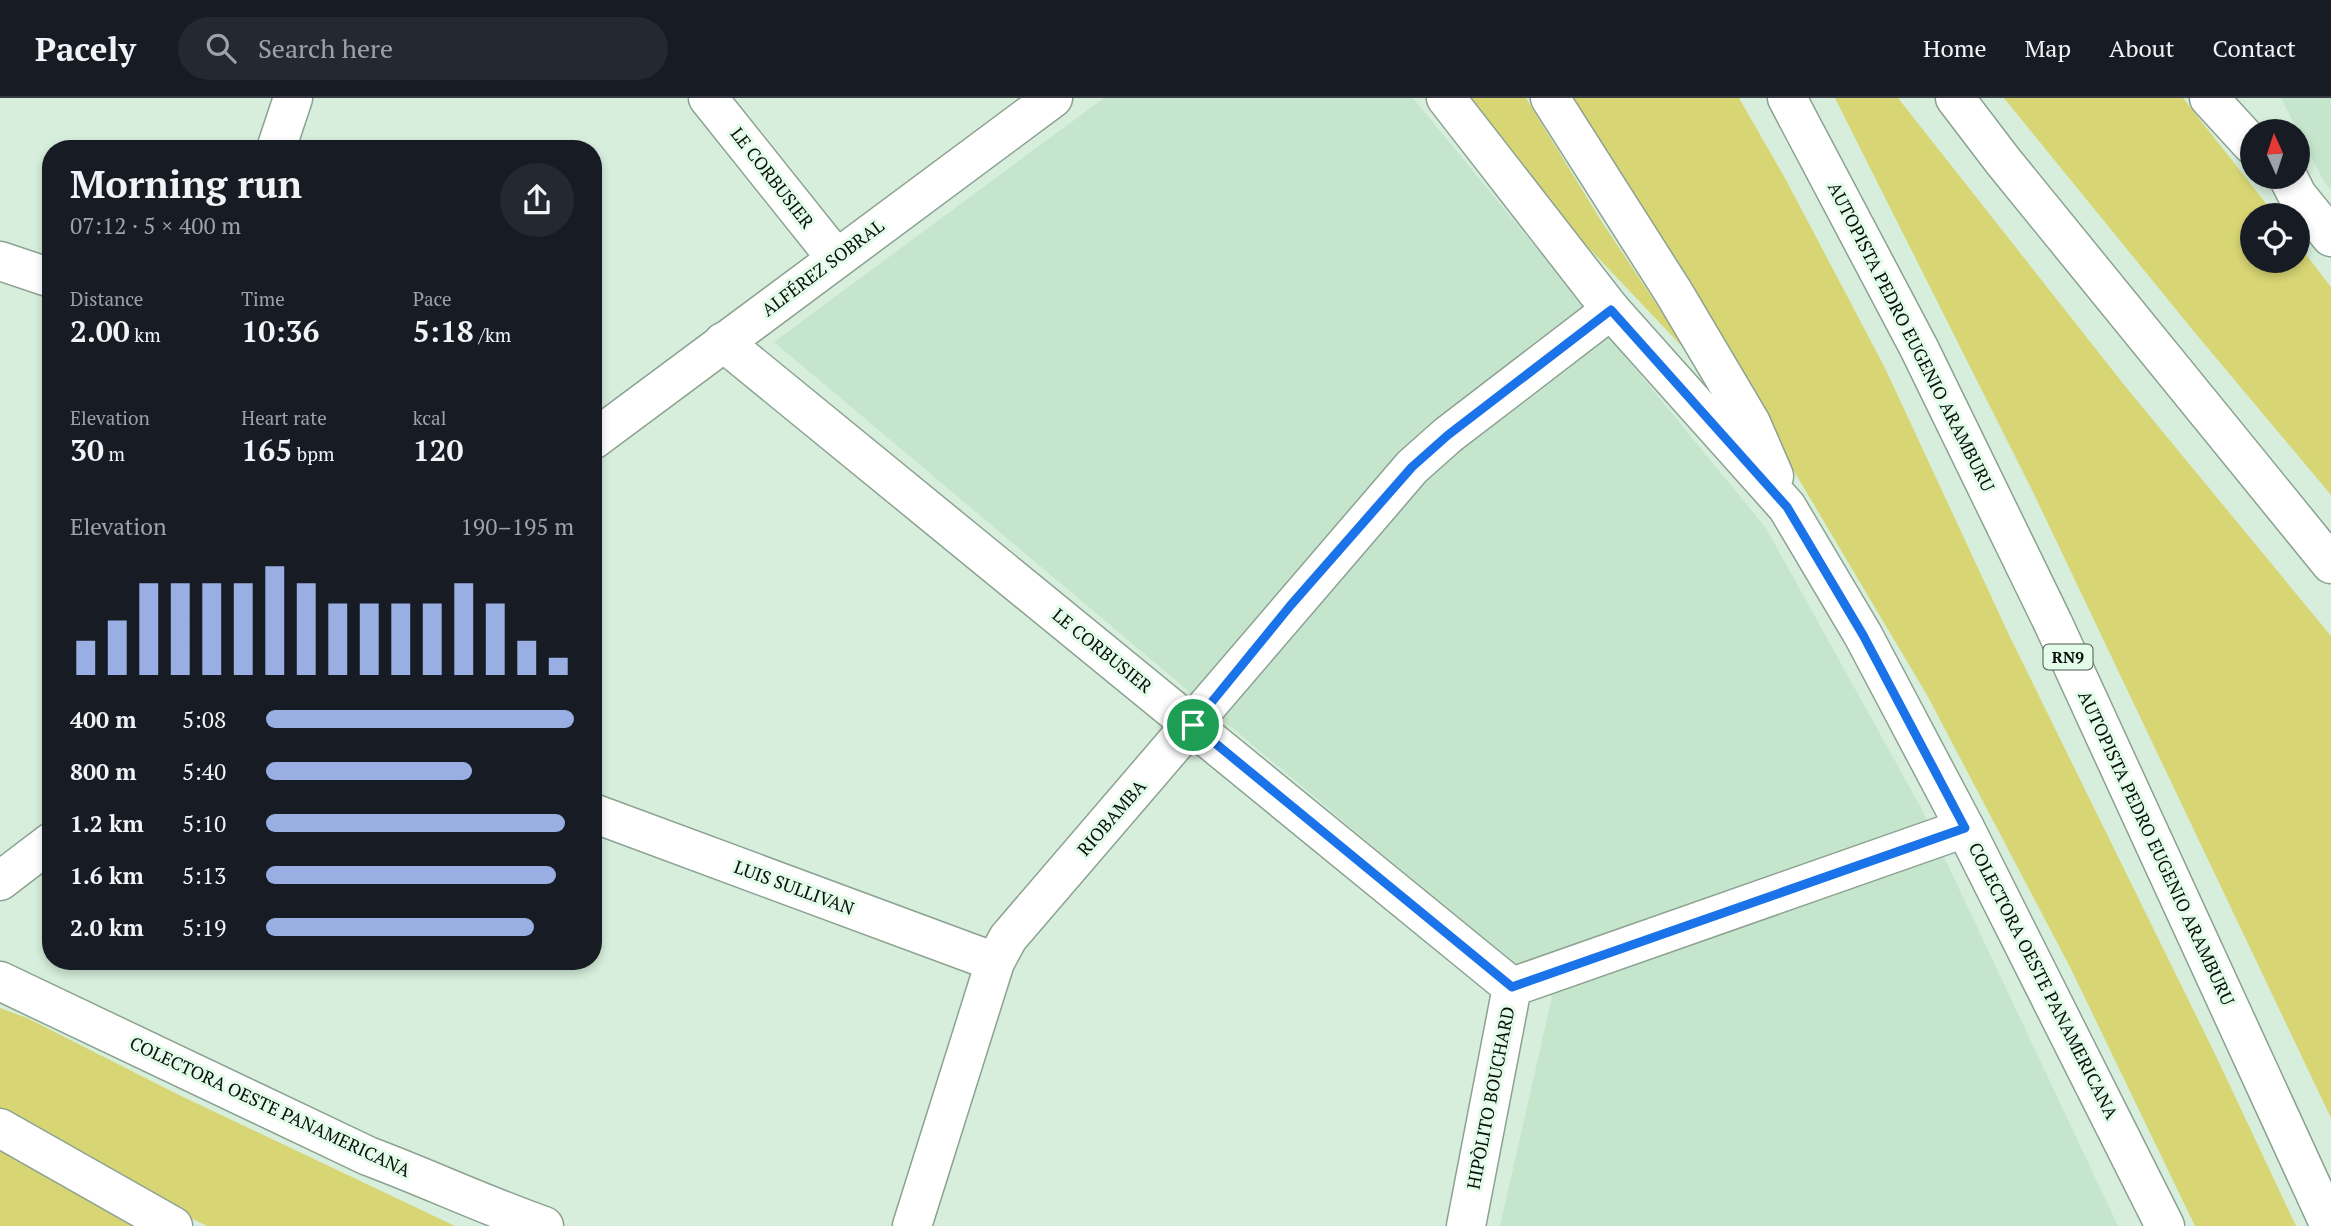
<!DOCTYPE html>
<html lang="en">
<head>
<meta charset="utf-8">
<style>
  body { margin:0; font-family:"PT Serif",serif; background:#242831; color:#f1f3f6; height:100vh; display:flex; flex-direction:column; font-size:26px; white-space:nowrap }
  * { box-sizing:border-box; margin:0 }
  p { font-size:23px; color:#9ea1a6 }
  .icon { flex:none; width:38px; height:38px; fill:none; stroke:currentColor; stroke-width:2; stroke-linecap:round; stroke-linejoin:round }
  .map { position:relative; flex:1; overflow:hidden }
  .details { position:absolute; left:42px; top:42px; width:560px; height:830px; display:flex; flex-direction:column; background:#171b24; border-radius:28px; box-shadow:0 4px 10px #0003 }
  .details>* { flex:none }
  .needle { width:46px; rotate:357deg }
  .buttons { position:absolute; left:2240px; top:21px; display:grid; gap:14px }
  .buttons a { display:grid; place-items:center; width:70px; height:70px; border-radius:50%; background:#171b24; box-shadow:0 4px 10px #0003; font-size:35px }
  .pin { position:absolute; display:grid; place-items:center; width:60px; height:60px; color:#fff; margin:-30px; border:4px solid #fff; border-radius:50%; box-shadow:0 2px 7px #0007 }
  .round { display:grid; place-items:center; flex:none; width:74px; height:74px; border-radius:37px; background:#242831 }
  .head { display:flex; align-items:center; justify-content:space-between; height:119px; padding:0 28px }
  h1 { font-size:38px; font-weight:700; line-height:52px }
  .metrics { display:grid; grid-template-columns:repeat(3,1fr); gap:10px; height:119px; padding:7px 28px }
  .metrics div { display:grid; align-content:center }
  .metrics b { font-size:30px; font-weight:700 }
  .metrics small { font-size:19px; font-weight:400 }
  .metrics p { font-size:19px }
  .chart { height:196px; padding:14px 28px }
  .chart p { display:flex; justify-content:space-between }
  .chart svg { width:100%; height:126px; margin-top:7px; stroke:#99afe3; stroke-width:6 }
  ul { padding:0 28px; list-style:none; font-size:23px }
  li { display:grid; grid-template-columns:112px 84px 1fr; align-items:center; height:52px }
  li i { height:18px; border-radius:9px; background:#99afe3 }
  header { display:flex; align-items:center; gap:42px; box-sizing:border-box; height:98px; padding:0 35px; background:#171b24; border-bottom:2px solid #363941 }
  header strong { font-size:33px }
  nav { display:flex; gap:38px; margin-inline-start:auto; font-size:24px }
  .search { width:490px; height:63px; background:#242831; display:flex; align-items:center; gap:18px; box-sizing:border-box; padding:0 24px; border-radius:38px; color:#9ea1a6; font-size:26px }
  .map>svg:first-child { display:block }
  .built { fill:#c6e5cd }
  .green { fill:#d8d674 }
  .lines { fill:none; stroke-linecap:round; stroke-linejoin:round }
  .minor-casing { stroke:#8ca291; stroke-width:41 }
  .tertiary-casing { stroke:#8ca291; stroke-width:41 }
  .motorway-casing { stroke:#8ca291; stroke-width:41 }
  .minor { stroke:#fff; stroke-width:38 }
  .tertiary { stroke:#fff; stroke-width:38 }
  .motorway { stroke:#fff; stroke-width:38 }
  .route-casing { stroke:#fff; stroke-width:14 }
  .route { stroke:#1a73e8; stroke-width:9 }
  .labels { text-anchor:middle; stroke-width:6; stroke-linejoin:round; paint-order:stroke }
  .shield { fill:#e3fbe9; stroke:#49564c; stroke-width:2 }
  .shield-label { font-size:16px; font-weight:bold; fill:#070f09 }
  .street-label { font-size:18px; fill:#070f09; stroke:#e3fbe9 }
</style>
</head>
<body>
<header>
<strong>Pacely</strong>
<div class="search"><svg class="icon" aria-label="search" viewBox="0 0 24 24"><circle cx="10" cy="10" r="6"/><path d="M15 15l6 6"/></svg>Search here</div>
<nav><a>Home</a><a>Map</a><a>About</a><a>Contact</a></nav>
</header>
<div class="map">
<svg width="2331" height="1128" viewBox="0 0 2331 1128">
  <rect width="100%" height="100%" fill="#d6eedb"/>
  <!-- built -->
  <g class="built">
    <polygon points="1104,0 1413,0 1766,430 1921,710 2118,1128 1500,1128 1552,899 774,244"/>
    <polygon points="2281,0 2331,0 2331,92 2323,82"/>
  </g>
  <!-- green -->
  <g class="green">
    <polygon points="1464,0 1526,0 1600,121 1691,258 1553,112"/>
    <polygon points="1565,0 1739,0 1786,82 1885,270 2010,539 2215,956 2296,1128 2195,1128 2070,869 1927,597 1650,131"/>
    <polygon points="1835,0 1898,0 2125,288 2331,538 2331,1020 2034,396"/>
    <polygon points="2004,0 2183,0 2275,117 2252,117 2252,163 2298,163 2298,146 2331,189 2331,397 2196,236"/>
    <polygon points="0,910 27,920 179,997 455,1128 207,1128 177,1113 0,1011"/>
    <polygon points="0,1049 140,1128 0,1128"/>
  </g>
  <g class="lines">
    <!-- minor casing -->
    <g class="minor-casing">
      <g id="minor">
        <polyline points="708,0 836,160"/>
        <polyline points="276,51 293,0"/>
        <polyline points="0,163 51,180"/>
        <polyline points="723,244 1512,889"/>
        <polyline points="593,342 1053,0"/>
        <polyline points="593,715 995,864"/>
        <polyline points="0,783 51,744"/>
        <polyline points="912,1128 995,864 1008,840 1412,369 1448,337 1611,212"/>
        <polyline points="1466,1128 1512,889 1965,730"/>
      </g>
    </g>
    <!-- tertiary casing -->
    <g class="tertiary-casing">
      <g id="tertiary">
        <polyline points="1446,0 1611,212 1787,409 1863,537 1965,730 2165,1128"/>
        <polyline points="1550,0 1674,195 1751,325 1774,378"/>
        <polyline points="2209,0 2252,47"/>
        <polyline points="2288,79 2297,97 2331,139"/>
        <path d="M0 883 368 1058C427 1080 484 1107 544 1128"/>
        <polyline points="0,1030 173,1128"/>
      </g>
    </g>
    <!-- motorway casing -->
    <g class="motorway-casing">
      <g id="motorway">
        <polyline points="1787,0 1919,250 2053,525 2330,1128"/>
        <polyline points="1955,0 2003,63 2331,466"/>
      </g>
    </g>
    <!-- minor -->
    <use href="#minor" class="minor"/>
    <!-- tertiary -->
    <use href="#tertiary" class="tertiary"/>
    <!-- motorway -->
    <use href="#motorway" class="motorway"/>
  </g>
  <g class="lines">
    <!-- route casing -->
    <g class="route-casing">
      <polygon id="route" points="1611,212 1787,409 1863,537 1965,730 1512,889 1193,627 1290,508 1412,369 1448,337"/>
    </g>
    <!-- route -->
    <use href="#route" class="route"/>
  </g>
  <g class="labels">
    <!-- shield labels -->
    <rect class="shield" x="2043.5" y="546.5" width="49" height="25" rx="5"/>
    <g class="shield-label">
      <text x="2068" y="565">RN9</text>
    </g>
    <!-- street labels -->
    <g class="street-label">
      <text transform="translate(772 80) rotate(52)" y="6">LE CORBUSIER</text>
      <text transform="translate(823 170) rotate(-37)" y="6">ALFÉREZ SOBRAL</text>
      <text transform="translate(1911 239) rotate(63)" y="6">AUTOPISTA PEDRO EUGENIO ARAMBURU</text>
      <text transform="translate(1102 553) rotate(39)" y="6">LE CORBUSIER</text>
      <text transform="translate(1112 720) rotate(-49)" y="6">RIOBAMBA</text>
      <text transform="translate(2156 750) rotate(65)" y="6">AUTOPISTA PEDRO EUGENIO ARAMBURU</text>
      <text transform="translate(794 790) rotate(20)" y="6">LUIS SULLIVAN</text>
      <text transform="translate(2043 883) rotate(63)" y="6">COLECTORA OESTE PANAMERICANA</text>
      <text transform="translate(1491 1000) rotate(-79)" y="6">HIPÒLITO BOUCHARD</text>
      <text transform="translate(270 1009) rotate(25)" y="6">COLECTORA OESTE PANAMERICANA</text>
    </g>
  </g>
</svg>
<div class="buttons">
<a><svg class="needle" viewBox="-14 -14 28 28"><path d="M0-13l5 13h-10z" fill="#e53935"/><path d="M0 13l5-13h-10z" fill="#9ea1a6"/></svg></a>
<a><svg class="icon" aria-label="locate" viewBox="0 0 24 24"><circle cx="12" cy="12" r="6"/><path d="M12 2v4M12 18v4M2 12h4M18 12h4"/></svg></a>
</div>
<div class="pin" style="left:1193px;top:627px;background:#1e9e55"><svg class="icon" aria-label="arrive" viewBox="0 0 24 24"><path d="M6 21V4h12l-3 4 3 4H6"/></svg></div>
<section class="details">
<div class="head"><div><h1>Morning run</h1><p>07:12 · 5 × 400 m</p></div><a class="round"><svg class="icon" aria-label="share" viewBox="0 0 24 24"><path d="M12 15V3M7 8l5-5 5 5M5 13v7h14v-7"/></svg></a></div>
<div class="metrics">
<div><p>Distance</p><b>2.00<small> km</small></b></div>
<div><p>Time</p><b>10:36</b></div>
<div><p>Pace</p><b>5:18<small> /km</small></b></div>
</div>
<div class="metrics">
<div><p>Elevation</p><b>30<small> m</small></b></div>
<div><p>Heart rate</p><b>165<small> bpm</small></b></div>
<div><p>kcal</p><b>120</b></div>
</div>
<div class="chart"><p><span>Elevation</span>190–195 m</p>
<svg viewBox="0 0 160 44" preserveAspectRatio="none"><path d="M5 44V32M15 44V25M25 44V12M35 44V12M45 44V12M55 44V12M65 44V6M75 44V12M85 44V19M95 44V19M105 44V19M115 44V19M125 44V12M135 44V19M145 44V32M155 44V38"/></svg>
</div>
<ul>
<li><b>400 m</b>5:08<i style="width:100%"></i></li>
<li><b>800 m</b>5:40<i style="width:67%"></i></li>
<li><b>1.2 km</b>5:10<i style="width:97%"></i></li>
<li><b>1.6 km</b>5:13<i style="width:94%"></i></li>
<li><b>2.0 km</b>5:19<i style="width:87%"></i></li>
</ul>
</section>
</div>
</body>
</html>
